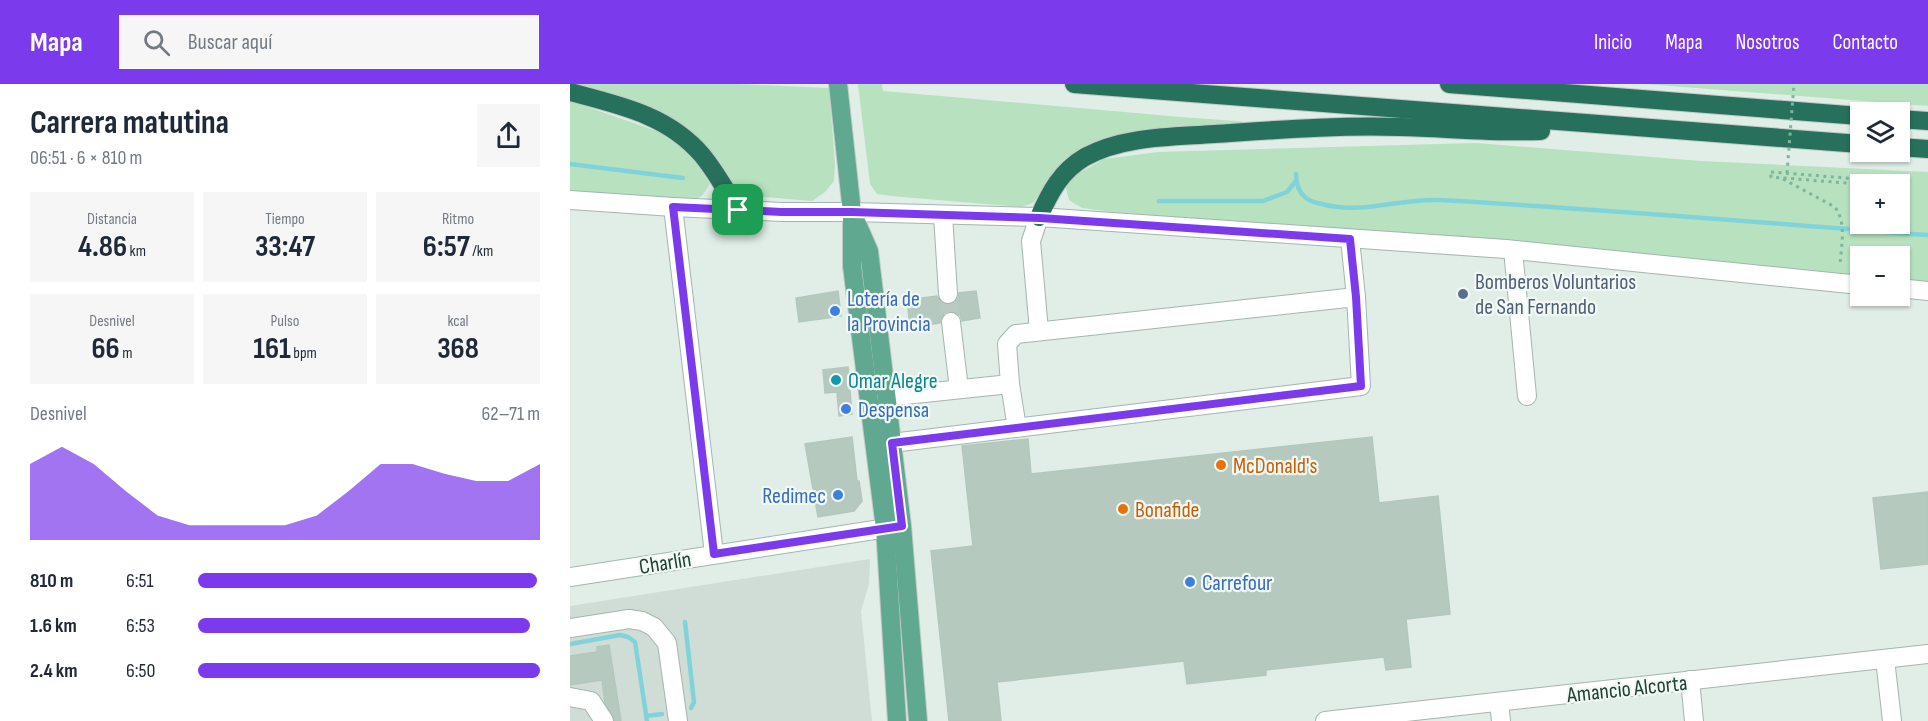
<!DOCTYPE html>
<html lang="es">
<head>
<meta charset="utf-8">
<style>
  body { margin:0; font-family:"Sofia Sans Condensed",sans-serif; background:#f6f6f7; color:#1f2937; height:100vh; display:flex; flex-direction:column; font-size:22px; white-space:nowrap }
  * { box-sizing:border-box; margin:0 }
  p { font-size:20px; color:#747a83 }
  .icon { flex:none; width:33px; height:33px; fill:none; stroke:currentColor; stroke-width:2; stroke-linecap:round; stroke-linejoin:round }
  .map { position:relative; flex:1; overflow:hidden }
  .side { display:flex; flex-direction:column; background:#fff; width:570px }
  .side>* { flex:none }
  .controls { position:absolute; left:1280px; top:18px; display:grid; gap:12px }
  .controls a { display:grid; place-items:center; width:60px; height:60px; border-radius:0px; background:#fff; box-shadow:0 2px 4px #0004; font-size:30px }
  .pin { position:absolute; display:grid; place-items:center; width:51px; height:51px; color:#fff; margin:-26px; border-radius:12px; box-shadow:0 3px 9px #0006 }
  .round { display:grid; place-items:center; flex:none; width:63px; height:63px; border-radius:0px; background:#f6f6f7 }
  .summary { display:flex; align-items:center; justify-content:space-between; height:102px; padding:0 30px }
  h1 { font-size:33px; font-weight:700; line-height:45px }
  .stats { display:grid; grid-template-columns:repeat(3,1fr); gap:9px; height:102px; padding:6px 30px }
  .stats div { display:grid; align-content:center; border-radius:0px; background:#f6f6f7; text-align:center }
  .stats b { font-size:30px; font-weight:700 }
  .stats small { font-size:16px; font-weight:400 }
  .stats p { font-size:16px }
  .chart { height:168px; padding:12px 30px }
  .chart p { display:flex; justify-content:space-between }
  .chart svg { width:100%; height:108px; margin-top:6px; fill:#7c3aed; opacity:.7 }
  ul { padding:0 30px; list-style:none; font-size:20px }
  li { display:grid; grid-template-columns:96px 72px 1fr; align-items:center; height:45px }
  li i { height:15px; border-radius:8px; background:#7c3aed }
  header { display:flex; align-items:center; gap:36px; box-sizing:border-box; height:84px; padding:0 30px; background:#7c3aed; color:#fff }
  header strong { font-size:28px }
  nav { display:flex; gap:33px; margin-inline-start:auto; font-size:21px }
  .search { width:420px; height:54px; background:#f6f6f7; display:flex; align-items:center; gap:15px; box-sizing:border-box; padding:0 21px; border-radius:0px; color:#747a83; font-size:22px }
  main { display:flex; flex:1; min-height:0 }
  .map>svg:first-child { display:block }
  .built { fill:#cfddd6 }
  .green { fill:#b7e1bf; fill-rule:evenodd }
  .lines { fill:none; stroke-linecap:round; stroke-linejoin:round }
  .stream { stroke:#82d3d9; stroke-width:4.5 }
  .building { fill:#b6c9bf; stroke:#b3c8bd; stroke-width:1.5 }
  .minor-tunnel { stroke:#bacac3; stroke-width:18; stroke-dasharray:18 9; stroke-linecap:butt }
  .minor-casing { stroke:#a3b6ae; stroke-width:20 }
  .major-casing { stroke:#c0cac6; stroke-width:20 }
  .highway-casing { stroke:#c0cac6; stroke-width:20 }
  .path { stroke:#7eb59f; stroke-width:3; stroke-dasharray:3 4.5; stroke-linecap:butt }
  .minor { stroke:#fff; stroke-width:18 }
  .major { stroke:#60a88f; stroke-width:18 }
  .highway { stroke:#27705b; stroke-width:18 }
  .path-bridge { stroke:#7eb59f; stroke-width:3; stroke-dasharray:3 4.5; stroke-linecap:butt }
  .route-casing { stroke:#fff; stroke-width:12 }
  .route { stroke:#7c3aed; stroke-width:8 }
  .service-dot { fill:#5c6f8a; stroke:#f2f9f5; stroke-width:2 }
  .shop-dot { fill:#3f7fe0; stroke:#f2f9f5; stroke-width:2 }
  .culture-dot { fill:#0f9aa8; stroke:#f2f9f5; stroke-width:2 }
  .food-dot { fill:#e8710a; stroke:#f2f9f5; stroke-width:2 }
  .labels { text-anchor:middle; stroke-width:4.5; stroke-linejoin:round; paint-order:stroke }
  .service-label { font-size:22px; fill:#4e5e75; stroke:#f2f9f5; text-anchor:start }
  .shop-label { font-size:22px; fill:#366cbe; stroke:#f2f9f5; text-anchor:start }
  .culture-label { font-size:22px; fill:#0d838f; stroke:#f2f9f5; text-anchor:start }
  .food-label { font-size:22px; fill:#c56008; stroke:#f2f9f5; text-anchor:start }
  .street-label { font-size:22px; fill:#1f4034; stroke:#f2f9f5 }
</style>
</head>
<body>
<header>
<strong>Mapa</strong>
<div class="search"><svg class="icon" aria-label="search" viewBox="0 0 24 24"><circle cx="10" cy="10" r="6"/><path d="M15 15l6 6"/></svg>Buscar aquí</div>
<nav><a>Inicio</a><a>Mapa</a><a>Nosotros</a><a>Contacto</a></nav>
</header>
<main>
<section class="side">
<div class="summary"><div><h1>Carrera matutina</h1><p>06:51 · 6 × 810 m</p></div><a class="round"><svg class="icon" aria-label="share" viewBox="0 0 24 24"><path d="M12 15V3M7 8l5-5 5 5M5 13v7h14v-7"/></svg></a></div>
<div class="stats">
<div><p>Distancia</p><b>4.86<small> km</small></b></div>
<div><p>Tiempo</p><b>33:47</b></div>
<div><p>Ritmo</p><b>6:57<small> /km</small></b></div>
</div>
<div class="stats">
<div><p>Desnivel</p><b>66<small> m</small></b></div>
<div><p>Pulso</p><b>161<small> bpm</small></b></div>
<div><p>kcal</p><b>368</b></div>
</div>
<div class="chart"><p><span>Desnivel</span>62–71 m</p>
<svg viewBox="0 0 160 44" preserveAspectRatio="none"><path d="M0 44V13L10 6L20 13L30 24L40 34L50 38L60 38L70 38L80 38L90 34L100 24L110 13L120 13L130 17L140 20L150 20L160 13V44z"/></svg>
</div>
<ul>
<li><b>810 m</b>6:51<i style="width:99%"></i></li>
<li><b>1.6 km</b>6:53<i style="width:97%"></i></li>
<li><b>2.4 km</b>6:50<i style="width:100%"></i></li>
</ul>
</section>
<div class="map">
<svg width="1358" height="637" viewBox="0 0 1358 637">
  <rect width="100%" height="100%" fill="#e1ede7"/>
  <!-- built -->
  <polygon class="built" points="300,475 299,500 291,527 302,637 0,637 0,522"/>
  <!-- green -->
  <g class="green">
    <polygon points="5,0 166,0 259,4 265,80 264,97 255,108 242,117 182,112 163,102 145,75"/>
    <polygon points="288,0 312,0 313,7 611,33 734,42 516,64 492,77 463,119 451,123 321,112 307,110 300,100"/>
    <polygon points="1075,0 1358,0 1358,22"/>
    <polygon points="0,17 87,47 120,68 140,100 132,112 121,117 0,109"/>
    <path d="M906 59 1131 77 1358 88V200L1329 197V172H1290V194L543 128 512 124 499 116 496 104 506 91 534 75 589 68ZM1290 100H1329V140H1290Z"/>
  </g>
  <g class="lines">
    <!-- stream -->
    <g class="stream">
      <polyline points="0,80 113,94"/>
      <path d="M726 90C726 99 728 108 736 114 740 117 747 119 752 120 792 131 830 114 869 116 1032 125 1195 139 1358 151"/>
      <polyline points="589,117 693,117 717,108 726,97"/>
      <polyline points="115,538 124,618 121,624"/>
      <polyline points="0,560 50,551 58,553 65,558 77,637"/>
      <polyline points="76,632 92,630"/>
    </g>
  </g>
  <!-- building -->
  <g class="building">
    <polygon points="268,207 271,232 229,238 226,214"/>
    <polygon points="406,207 410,234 392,237 390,231 380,227 374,229 370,239 340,243 337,216 367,212 373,220 379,221 388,215 389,209"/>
    <polygon points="278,283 282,330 269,332 267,308 255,309 253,286"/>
    <polygon points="282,353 287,397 289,397 292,417 284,427 248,433 235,360"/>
    <polygon points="802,353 809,419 868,412 880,530 836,535 841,583 816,586 814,573 696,586 696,591 617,600 614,577 427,598 431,637 379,637 361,467 403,462 392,362 458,355 461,390"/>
    <polygon points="1358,408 1358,480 1311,485 1303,414"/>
    <polygon points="39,561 51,637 45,637 35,619 32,596 0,601 0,572 27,568 27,563"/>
  </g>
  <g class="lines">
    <!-- minor-tunnel -->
    <polyline class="minor-tunnel" points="378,210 381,238"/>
    <!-- minor casing -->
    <g class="minor-casing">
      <g id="minor">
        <polyline points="0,116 103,123 212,128 282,128 469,133 936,165 1290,201"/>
        <polyline points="103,123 144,470"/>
        <polyline points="373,131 378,210"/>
        <polyline points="780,155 786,213"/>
        <polyline points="943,166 957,312"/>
        <polyline points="1329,204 1358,207"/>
        <polyline points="381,238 389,305"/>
        <polyline points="469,247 461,157 469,133"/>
        <polyline points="440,300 447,344"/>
        <polyline points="316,313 440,300 437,260 446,250 786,213 791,302 322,359"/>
        <polyline points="0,493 330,442"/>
        <polyline points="0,544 59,535 72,537 84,543 97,559 108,637"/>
        <polyline points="1315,575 1322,637"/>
        <polyline points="1120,596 1124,637"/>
        <polyline points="0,613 21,617 34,637"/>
        <polyline points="929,618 931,637"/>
        <polyline points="755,637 1358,570"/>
      </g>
    </g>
    <!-- major casing -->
    <g class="major-casing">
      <g id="major">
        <polyline points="268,0 282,128 282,182 315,444 327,637"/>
        <polyline points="285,135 299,167 332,442 348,637"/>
      </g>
    </g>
    <!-- highway casing -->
    <g class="highway-casing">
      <g id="highway">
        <polyline points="504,0 1290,60"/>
        <polyline points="879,0 1290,32"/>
        <path d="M0 8C49 21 98 31 132 71 146 88 157 108 168 126"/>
        <polyline points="1329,35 1358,37"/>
        <polyline points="1329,63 1358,65"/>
        <path d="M469 133C480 108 491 87 515 73 553 52 602 53 644 50 706 46 768 41 830 43 877 44 924 49 971 47"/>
      </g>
    </g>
    <!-- path -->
    <g class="path">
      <polygon points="1201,88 1289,95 1288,100 1201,93"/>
      <path d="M1213 95 1265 123C1277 140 1271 162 1270 182"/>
    </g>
    <!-- minor -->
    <use href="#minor" class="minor"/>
    <!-- major -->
    <use href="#major" class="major"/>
    <!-- highway -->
    <use href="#highway" class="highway"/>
    <!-- path-bridge -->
    <polyline class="path-bridge" points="1217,89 1224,0"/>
  </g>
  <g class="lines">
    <!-- route casing -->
    <g class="route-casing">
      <polygon id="route" points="103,123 212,128 282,128 470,134 780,155 786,213 791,302 322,359 332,442 144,470"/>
    </g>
    <!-- route -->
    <use href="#route" class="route"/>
  </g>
  <!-- markers -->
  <circle class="service-dot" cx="893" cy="210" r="6"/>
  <g class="shop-dot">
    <circle cx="265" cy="227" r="6"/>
    <circle cx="276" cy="325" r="6"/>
    <circle cx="268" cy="411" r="6"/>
    <circle cx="620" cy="498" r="6"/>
  </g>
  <circle class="culture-dot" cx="266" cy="296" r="6"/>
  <g class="food-dot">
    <circle cx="651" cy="381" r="6"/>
    <circle cx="553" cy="425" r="6"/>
  </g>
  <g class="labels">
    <!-- service labels -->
    <g class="service-label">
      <text x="905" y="205">Bomberos Voluntarios<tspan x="905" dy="25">de San Fernando</tspan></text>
    </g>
    <!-- shop labels -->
    <g class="shop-label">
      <text x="277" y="222">Lotería de<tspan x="277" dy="25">la Provincia</tspan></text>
      <text x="288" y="333">Despensa</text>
      <text x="256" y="419" text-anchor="end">Redimec</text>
      <text x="632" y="506">Carrefour</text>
    </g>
    <!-- culture labels -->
    <g class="culture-label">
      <text x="278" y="304">Omar Alegre</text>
    </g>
    <!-- food labels -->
    <g class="food-label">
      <text x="663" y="389">McDonald's</text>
      <text x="565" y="433">Bonafide</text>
    </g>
    <!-- street labels -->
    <g class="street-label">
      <text transform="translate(95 478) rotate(-9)" y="8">Charlín</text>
      <text transform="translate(1057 604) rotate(-6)" y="8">Amancio Alcorta</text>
    </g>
  </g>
</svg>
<div class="controls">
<a><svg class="icon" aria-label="layers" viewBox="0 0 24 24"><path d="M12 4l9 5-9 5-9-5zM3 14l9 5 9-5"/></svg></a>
<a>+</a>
<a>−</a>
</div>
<div class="pin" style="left:168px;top:126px;background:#1e9e55"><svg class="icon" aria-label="arrive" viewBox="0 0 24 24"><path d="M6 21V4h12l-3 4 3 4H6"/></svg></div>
</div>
</main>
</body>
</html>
